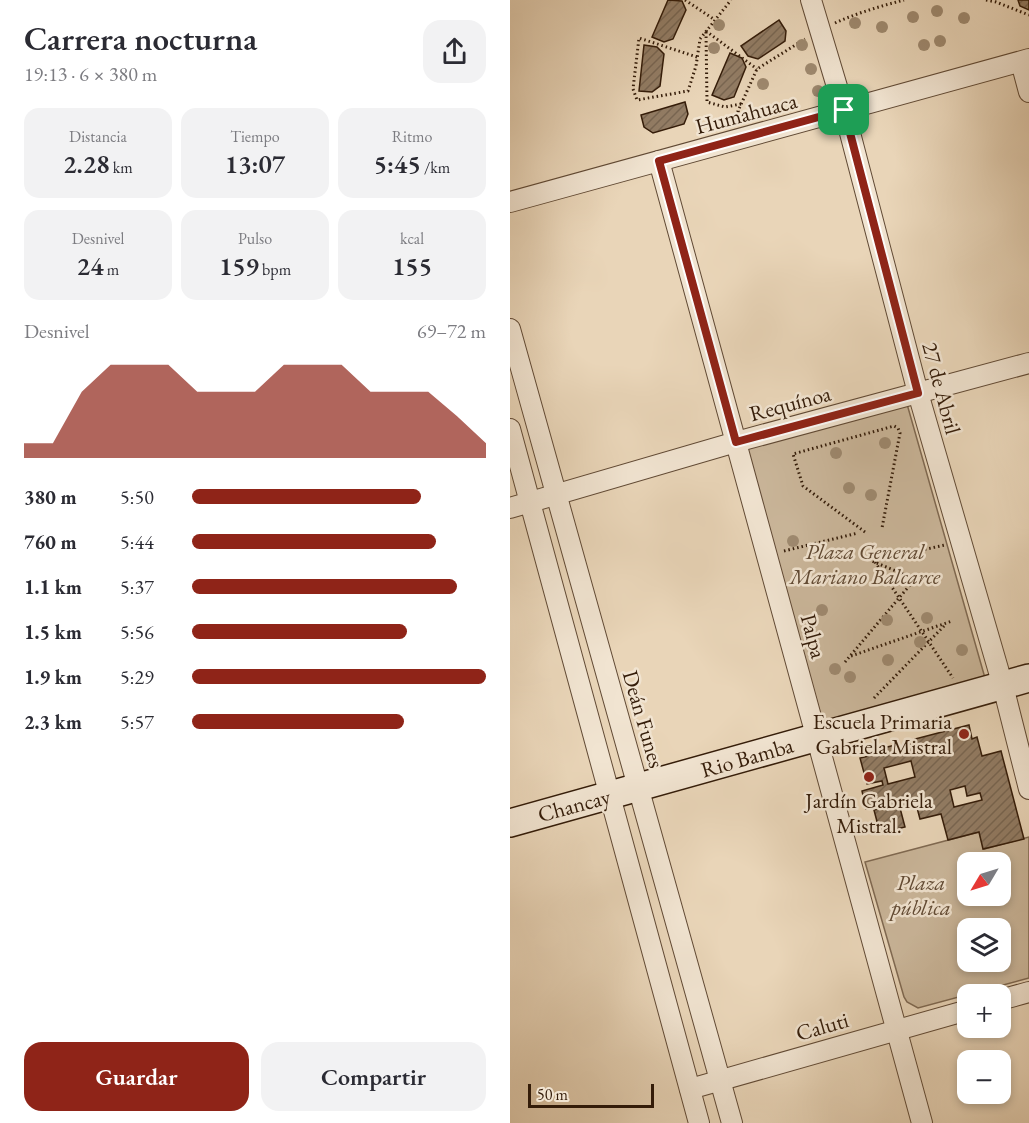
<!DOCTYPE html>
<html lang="es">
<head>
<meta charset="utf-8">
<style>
  body { margin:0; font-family:"EB Garamond",serif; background:#f2f2f3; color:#2b2b33; height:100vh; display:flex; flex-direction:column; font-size:22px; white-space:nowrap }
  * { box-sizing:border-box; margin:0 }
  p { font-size:20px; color:#7c7c81 }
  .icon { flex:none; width:33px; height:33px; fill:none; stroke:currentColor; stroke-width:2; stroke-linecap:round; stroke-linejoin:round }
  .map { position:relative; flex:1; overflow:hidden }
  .side { display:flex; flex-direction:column; background:#fff; width:510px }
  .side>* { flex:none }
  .needle { width:39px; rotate:232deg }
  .tools { position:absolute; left:447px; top:852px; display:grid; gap:12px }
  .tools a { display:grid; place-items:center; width:54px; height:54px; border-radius:12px; background:#fff; box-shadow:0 3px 9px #0003; font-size:30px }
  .scale { position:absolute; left:18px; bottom:15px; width:126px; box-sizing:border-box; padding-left:6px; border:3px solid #341c09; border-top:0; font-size:16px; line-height:21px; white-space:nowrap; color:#341c09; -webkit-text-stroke:4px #f1e4d1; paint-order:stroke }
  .pin { position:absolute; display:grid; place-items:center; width:51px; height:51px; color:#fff; margin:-26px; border-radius:12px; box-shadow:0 3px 9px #0006 }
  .round { display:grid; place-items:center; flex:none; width:63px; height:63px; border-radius:18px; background:#f2f2f3 }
  .overview { display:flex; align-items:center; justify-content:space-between; height:102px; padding:0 24px }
  h1 { font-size:33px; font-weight:600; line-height:45px }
  .metrics { display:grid; grid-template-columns:repeat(3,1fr); gap:9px; height:102px; padding:6px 24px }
  .metrics div { display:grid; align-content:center; border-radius:15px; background:#f2f2f3; text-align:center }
  .metrics b { font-size:26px; font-weight:600 }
  .metrics small { font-size:16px; font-weight:400 }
  .metrics p { font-size:16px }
  .chart { height:168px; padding:12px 24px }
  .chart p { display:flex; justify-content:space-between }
  .chart svg { width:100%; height:108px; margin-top:6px; fill:#8f2418; opacity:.7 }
  .action { display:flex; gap:12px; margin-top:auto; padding:12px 24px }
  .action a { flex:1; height:69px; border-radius:18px; background:#8f2418; color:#fff; font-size:24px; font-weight:600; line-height:69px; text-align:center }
  .action a+a { background:#f2f2f3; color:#2b2b33 }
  ul { padding:0 24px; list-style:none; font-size:20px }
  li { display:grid; grid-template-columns:96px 72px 1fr; align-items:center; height:45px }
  li i { height:15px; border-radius:8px; background:#8f2418 }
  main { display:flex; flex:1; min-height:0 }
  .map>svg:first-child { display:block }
  .green { fill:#cab69a; stroke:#7f6952; stroke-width:1.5; fill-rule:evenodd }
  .building { fill:url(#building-hatch); stroke:#341c09; stroke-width:1.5; fill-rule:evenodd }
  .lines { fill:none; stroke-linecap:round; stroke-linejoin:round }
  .street-casing { stroke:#614a35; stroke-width:22 }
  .secondary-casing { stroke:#341c09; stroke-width:30 }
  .path { stroke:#341c09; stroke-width:3; stroke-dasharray:1.5 3; stroke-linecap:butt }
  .street { stroke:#f1e4d1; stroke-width:20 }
  .secondary { stroke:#f1e4d1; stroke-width:27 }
  .tree { fill:#9e896f }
  .route-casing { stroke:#fff; stroke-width:12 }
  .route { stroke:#8f2418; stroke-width:8 }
  .poi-dot { fill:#8f2418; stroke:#f1e4d1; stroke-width:2 }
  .labels { text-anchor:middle; stroke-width:5; stroke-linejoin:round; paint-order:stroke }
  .street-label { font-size:22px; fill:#341c09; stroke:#f1e4d1 }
  .park-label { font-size:22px; font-style:italic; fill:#614a34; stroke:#f1e4d1 }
  .poi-label { font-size:22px; fill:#341c09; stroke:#f1e4d1; text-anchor:end }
</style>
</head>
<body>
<main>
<section class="side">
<div class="overview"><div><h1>Carrera nocturna</h1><p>19:13 · 6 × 380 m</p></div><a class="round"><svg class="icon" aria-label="share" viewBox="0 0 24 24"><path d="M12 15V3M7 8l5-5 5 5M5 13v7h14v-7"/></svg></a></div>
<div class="metrics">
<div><p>Distancia</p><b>2.28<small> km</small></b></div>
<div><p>Tiempo</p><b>13:07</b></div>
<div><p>Ritmo</p><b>5:45<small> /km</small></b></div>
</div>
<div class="metrics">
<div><p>Desnivel</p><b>24<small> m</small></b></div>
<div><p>Pulso</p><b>159<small> bpm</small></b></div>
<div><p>kcal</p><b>155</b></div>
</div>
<div class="chart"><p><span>Desnivel</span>69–72 m</p>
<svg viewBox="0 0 160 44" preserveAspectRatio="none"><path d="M0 44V38L10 38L20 17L30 6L40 6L50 6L60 17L70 17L80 17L90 6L100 6L110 6L120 17L130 17L140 17L150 27L160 38V44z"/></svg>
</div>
<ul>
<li><b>380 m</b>5:50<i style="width:78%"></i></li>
<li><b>760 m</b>5:44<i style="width:83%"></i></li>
<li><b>1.1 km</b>5:37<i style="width:90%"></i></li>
<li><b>1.5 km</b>5:56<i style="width:73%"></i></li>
<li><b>1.9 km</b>5:29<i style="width:100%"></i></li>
<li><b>2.3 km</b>5:57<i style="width:72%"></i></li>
</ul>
<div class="action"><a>Guardar</a><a>Compartir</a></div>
</section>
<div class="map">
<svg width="519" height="1123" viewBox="0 0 519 1123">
  <defs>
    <pattern id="building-hatch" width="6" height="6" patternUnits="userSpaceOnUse" patternTransform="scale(1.5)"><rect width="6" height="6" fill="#927c64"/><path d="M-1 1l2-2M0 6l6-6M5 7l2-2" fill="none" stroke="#786551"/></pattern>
  </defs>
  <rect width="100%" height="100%" fill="#e9d5b8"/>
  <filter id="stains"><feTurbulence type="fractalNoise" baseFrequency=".00333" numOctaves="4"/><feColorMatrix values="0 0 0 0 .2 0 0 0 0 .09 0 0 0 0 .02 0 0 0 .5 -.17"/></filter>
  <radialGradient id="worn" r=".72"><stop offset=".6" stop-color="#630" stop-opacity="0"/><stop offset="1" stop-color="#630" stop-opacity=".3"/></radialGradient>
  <!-- green -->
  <g class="green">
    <polygon points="397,404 475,678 313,723 235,449"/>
    <path d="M469 832 474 849 519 837V978L408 1008 397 1002 394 997 355 862ZM458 862H490V896H458ZM458 928H490V962H458Z"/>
  </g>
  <!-- building -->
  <g class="building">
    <polygon points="158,0 172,1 176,10 163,39 154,42 142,37"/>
    <polygon points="508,0 519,0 519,10 510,6"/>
    <polygon points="269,20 276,31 275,41 248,59 238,56 231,46"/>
    <polygon points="134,45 147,47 154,54 150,86 142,92 129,91"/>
    <polygon points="220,53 232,58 236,67 224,97 214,100 202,95"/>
    <polygon points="175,102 178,114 174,124 143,133 134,127 131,115"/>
    <path d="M459 725 462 739 467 737 472 756 491 751 514 839 473 849 469 832 438 840 431 814 410 819 406 804 390 808 395 827 370 833 364 810 369 809 368 806 356 809 352 791 373 785 372 781 357 784 350 758 368 754V749L386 745 387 748 406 743 405 739ZM401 761 405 777 378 784 374 768ZM455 786 457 796 470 793 472 800 444 807 440 790Z"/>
  </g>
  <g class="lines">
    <!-- street casing -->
    <g class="street-casing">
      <g id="street">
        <polyline points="301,0 334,110 408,393 493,686 519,789"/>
        <polyline points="511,62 519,92"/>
        <polyline points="149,161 412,1123"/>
        <polyline points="0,202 519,59"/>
        <polyline points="0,329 222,1123"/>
        <polyline points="0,429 189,1123"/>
        <polyline points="0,508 226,442 519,363"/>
        <polyline points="490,1000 519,992"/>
        <polyline points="180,1089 458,1010"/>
      </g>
    </g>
    <!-- secondary casing -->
    <g class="secondary-casing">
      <polyline id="secondary" points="0,823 519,678"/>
    </g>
    <!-- path -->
    <g class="path">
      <polyline points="175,0 205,20"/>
      <polyline points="476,0 486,2 519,15"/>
      <path d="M325 23C347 13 371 6 394 0"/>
      <polyline points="196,31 247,69"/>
      <polyline points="196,32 197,102 215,107 231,104"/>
      <polyline points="187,57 129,38 123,89 127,100 178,91 186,66 190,39 221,0"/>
      <polyline points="231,121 228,111 247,69 295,39"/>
      <polyline points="355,532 293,486 283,454 384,426 388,428 390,433 372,528"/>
      <polyline points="274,551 348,533"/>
      <polyline points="384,556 435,545"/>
      <polyline points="365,562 443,678"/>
      <polyline points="341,656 442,621"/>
      <polyline points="335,662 405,579 362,561"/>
      <polyline points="364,698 436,624"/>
    </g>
    <!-- street -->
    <use href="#street" class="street"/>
    <!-- secondary -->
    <use href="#secondary" class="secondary"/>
  </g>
  <!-- trees -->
  <g class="tree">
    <circle cx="427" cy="11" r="6"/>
    <circle cx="403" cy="17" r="6"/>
    <circle cx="454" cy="18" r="6"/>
    <circle cx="345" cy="23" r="6"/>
    <circle cx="209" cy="25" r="6"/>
    <circle cx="372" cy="27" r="6"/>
    <circle cx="430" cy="41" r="6"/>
    <circle cx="292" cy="45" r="6"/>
    <circle cx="414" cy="45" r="6"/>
    <circle cx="204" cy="48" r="6"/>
    <circle cx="301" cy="69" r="6"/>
    <circle cx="253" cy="84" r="6"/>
    <circle cx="308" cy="91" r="6"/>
    <circle cx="375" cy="443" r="6"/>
    <circle cx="326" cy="453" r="6"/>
    <circle cx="339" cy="488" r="6"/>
    <circle cx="361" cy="495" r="6"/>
    <circle cx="283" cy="541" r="6"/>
    <circle cx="312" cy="610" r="6"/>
    <circle cx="417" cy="618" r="6"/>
    <circle cx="377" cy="620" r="6"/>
    <circle cx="410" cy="642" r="6"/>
    <circle cx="452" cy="650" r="6"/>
    <circle cx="378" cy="660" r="6"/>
    <circle cx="325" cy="669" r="6"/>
    <circle cx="340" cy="677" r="6"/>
  </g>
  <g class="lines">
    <!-- route casing -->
    <g class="route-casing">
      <polygon id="route" points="334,110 408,393 226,442 149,161"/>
    </g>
    <!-- route -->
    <use href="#route" class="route"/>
  </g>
  <!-- markers -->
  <g class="poi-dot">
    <circle cx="454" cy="734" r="6"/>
    <circle cx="359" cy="777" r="6"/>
  </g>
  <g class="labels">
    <!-- street labels -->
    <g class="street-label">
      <text transform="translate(236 113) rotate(-15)" y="8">Humahuaca</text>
      <text transform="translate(432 388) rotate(75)" y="8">27 de Abril</text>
      <text transform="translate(280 403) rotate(-15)" y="8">Requínoa</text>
      <text transform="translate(304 636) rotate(75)" y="8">Palpa</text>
      <text transform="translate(134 719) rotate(74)" y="8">Deán Funes</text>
      <text transform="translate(237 757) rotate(-16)" y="8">Rio Bamba</text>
      <text transform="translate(64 805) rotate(-15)" y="8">Chancay</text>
      <text transform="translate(312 1026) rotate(-16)" y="8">Caluti</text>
    </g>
    <!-- park labels -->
    <g class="park-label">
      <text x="355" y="559">Plaza General<tspan x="355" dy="25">Mariano Balcarce</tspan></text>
      <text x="411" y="890">Plaza<tspan x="411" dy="25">pública</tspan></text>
    </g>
    <!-- poi labels -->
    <g class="poi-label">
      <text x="442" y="729">Escuela Primaria<tspan x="442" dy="25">Gabriela Mistral</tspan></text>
      <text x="359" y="808" text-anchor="middle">Jardín Gabriela<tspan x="359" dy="25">Mistral.</tspan></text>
    </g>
  </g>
  <rect width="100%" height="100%" filter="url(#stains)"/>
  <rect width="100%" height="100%" fill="url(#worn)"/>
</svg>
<div class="tools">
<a><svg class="needle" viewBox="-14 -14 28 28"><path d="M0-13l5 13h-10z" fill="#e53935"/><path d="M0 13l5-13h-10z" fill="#7c7c81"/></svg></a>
<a><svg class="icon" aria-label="layers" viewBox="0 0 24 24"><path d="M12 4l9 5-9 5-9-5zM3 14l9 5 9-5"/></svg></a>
<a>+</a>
<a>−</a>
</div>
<div class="scale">50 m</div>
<div class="pin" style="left:334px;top:110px;background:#1e9e55"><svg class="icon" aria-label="arrive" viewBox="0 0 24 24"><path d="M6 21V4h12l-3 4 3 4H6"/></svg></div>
</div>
</main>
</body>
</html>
